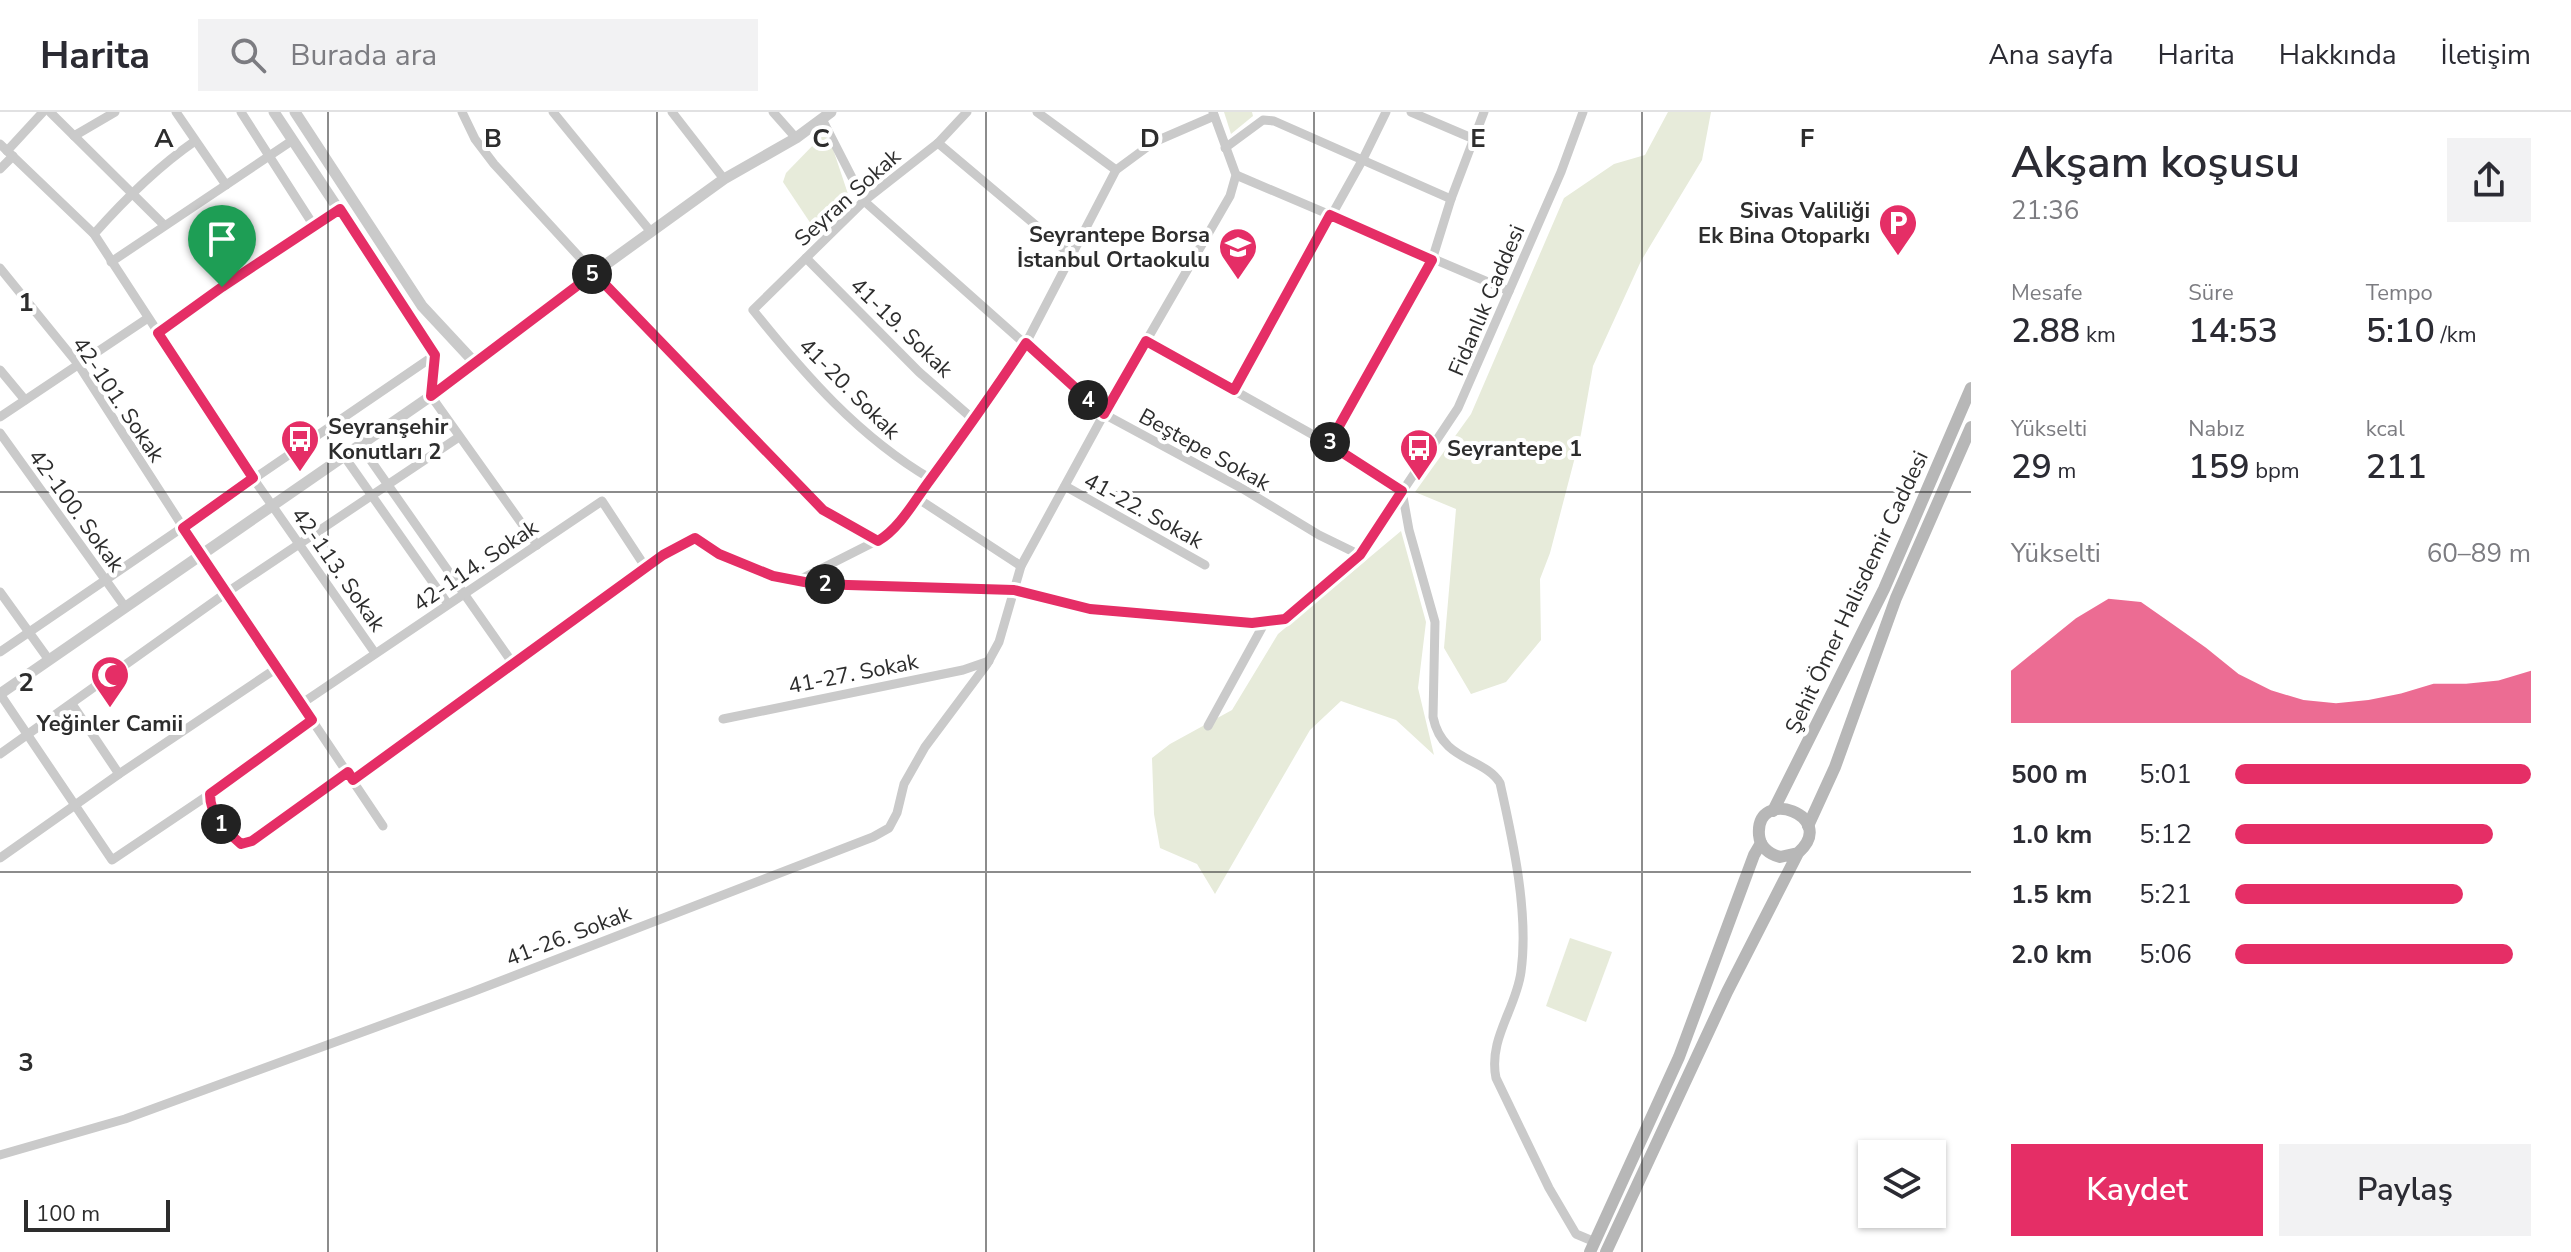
<!DOCTYPE html>
<html lang="tr">
<head>
<meta charset="utf-8">
<style>
  body { margin:0; font-family:"Nunito Sans",sans-serif; background:#f2f2f3; color:#2b2b33; height:100vh; display:flex; flex-direction:column; font-size:30px; white-space:nowrap }
  * { box-sizing:border-box; margin:0 }
  p { font-size:26px; color:#7c7c81 }
  .icon { flex:none; width:44px; height:44px; fill:none; stroke:currentColor; stroke-width:2; stroke-linecap:round; stroke-linejoin:round }
  .map { position:relative; flex:1; overflow:hidden }
  .side { display:flex; flex-direction:column; background:#fff; width:600px }
  .side>* { flex:none }
  .buttons { position:absolute; left:1858px; top:1028px; display:grid; gap:16px }
  .buttons a { display:grid; place-items:center; width:88px; height:88px; border-radius:0px; background:#fff; box-shadow:0 2px 6px #0004; font-size:40px }
  .scale { position:absolute; left:24px; bottom:20px; width:146px; box-sizing:border-box; padding-left:8px; border:4px solid #2d2d2d; border-top:0; font-size:22px; line-height:28px; white-space:nowrap; color:#2d2d2d; -webkit-text-stroke:6px #fff; paint-order:stroke }
  .pin { position:absolute; display:grid; place-items:center; width:68px; height:68px; color:#fff; margin:-82px -34px; border-radius:50% 50% 50% 0; rotate:-45deg; box-shadow:0 0 8px #0007 }
  .pin .icon { rotate:45deg }
  .km { position:absolute; width:40px; height:40px; margin:-20px; border-radius:50%; background:#222; color:#fff; font-size:22px; line-height:40px; text-align:center }
  .round { display:grid; place-items:center; flex:none; width:84px; height:84px; border-radius:0px; background:#f2f2f3 }
  .head { display:flex; align-items:center; justify-content:space-between; height:136px; padding:0 40px }
  h1 { font-size:44px; font-weight:600; line-height:60px }
  .stats { display:grid; grid-template-columns:repeat(3,1fr); gap:12px; height:136px; padding:8px 40px }
  .stats div { display:grid; align-content:center }
  .stats b { font-size:34px; font-weight:600 }
  .stats small { font-size:22px; font-weight:400 }
  .stats p { font-size:22px }
  .chart { height:224px; padding:16px 40px }
  .chart p { display:flex; justify-content:space-between }
  .chart svg { width:100%; height:144px; margin-top:8px; fill:#e52e66; opacity:.7 }
  .action { display:flex; gap:16px; margin-top:auto; padding:16px 40px }
  .action a { flex:1; height:92px; border-radius:0px; background:#e52e66; color:#fff; font-size:32px; font-weight:600; line-height:92px; text-align:center }
  .action a+a { background:#f2f2f3; color:#2b2b33 }
  ul { padding:0 40px; list-style:none; font-size:26px }
  li { display:grid; grid-template-columns:128px 96px 1fr; align-items:center; height:60px }
  li i { height:20px; border-radius:10px; background:#e52e66 }
  header { display:flex; align-items:center; gap:48px; box-sizing:border-box; height:112px; padding:0 40px; background:#fff; border-bottom:2px solid #e1e1e2 }
  header strong { font-size:38px }
  nav { display:flex; gap:44px; margin-inline-start:auto; font-size:28px }
  .search { width:560px; height:72px; background:#f2f2f3; display:flex; align-items:center; gap:20px; box-sizing:border-box; padding:0 28px; border-radius:0px; color:#7c7c81; font-size:30px }
  main { display:flex; flex:1; min-height:0 }
  .map>svg:first-child { display:block }
  .green { fill:#e7ebda }
  .lines { fill:none; stroke-linecap:round; stroke-linejoin:round }
  .minor { stroke:#cacaca; stroke-width:9 }
  .tertiary { stroke:#cacaca; stroke-width:11 }
  .secondary { stroke:#b7b7b7; stroke-width:12 }
  .route-casing { stroke:#fff; stroke-width:16 }
  .route { stroke:#e52e66; stroke-width:10 }
  .grid { fill:none; stroke:#2d2d2d; stroke-width:2; stroke-opacity:0.55 }
  .labels { text-anchor:middle; stroke-width:8; stroke-linejoin:round; paint-order:stroke }
  .street-label { font-size:22px; fill:#2d2d2d; stroke:#fff }
  .poi-label { font-size:22px; font-weight:bold; fill:#2d2d2d; stroke:#fff; text-anchor:end }
  .grid-label { font-size:26px; text-anchor:middle; font-weight:bold; fill:#2d2d2d; stroke:#fff; stroke-width:8; stroke-linejoin:round; paint-order:stroke }
</style>
</head>
<body>
<header>
<strong>Harita</strong>
<div class="search"><svg class="icon" aria-label="search" viewBox="0 0 24 24"><circle cx="10" cy="10" r="6"/><path d="M15 15l6 6"/></svg>Burada ara</div>
<nav><a>Ana sayfa</a><a>Harita</a><a>Hakkında</a><a>İletişim</a></nav>
</header>
<main>
<div class="map">
<svg width="1971" height="1140" viewBox="0 0 1971 1140">
  <rect width="100%" height="100%" fill="#fff"/>
  <!-- green -->
  <g class="green">
    <polygon points="1224,0 1252,0 1253,4 1231,22"/>
    <polygon points="1668,0 1711,0 1702,48 1641,149 1593,254 1581,322 1550,441 1540,467 1541,528 1506,570 1471,582 1444,536 1456,397 1415,380 1471,302 1564,86 1614,52 1645,43"/>
    <polygon points="821,25 829,25 849,85 821,119 815,118 783,70 786,61"/>
    <polygon points="1401,419 1426,510 1418,576 1434,643 1396,608 1341,589 1310,618 1215,782 1197,752 1160,736 1154,702 1152,646 1170,632 1232,598 1278,522"/>
    <polygon points="1570,826 1612,840 1586,910 1546,894"/>
  </g>
  <g class="lines">
    <!-- minor -->
    <g class="minor">
      <polyline points="50,0 164,113"/>
      <polyline points="176,0 226,73"/>
      <polyline points="241,0 314,114"/>
      <polyline points="462,0 475,27 494,52 594,161 823,398 878,429"/>
      <polyline points="553,0 651,120"/>
      <polyline points="672,0 724,67"/>
      <polyline points="773,0 796,26"/>
      <polyline points="1037,0 1116,58"/>
      <polyline points="1411,0 1474,27"/>
      <polyline points="822,7 864,89 1104,302 1243,377 1319,423 1360,443"/>
      <polyline points="74,24 115,0"/>
      <polyline points="938,31 1071,143"/>
      <polyline points="0,32 94,122 253,366 375,541"/>
      <polyline points="1225,36 1263,8 1274,9 1451,87"/>
      <polyline points="7,39 43,0"/>
      <polyline points="0,57 13,44"/>
      <polyline points="1236,63 1509,179"/>
      <path d="M94 122C125 87 156 56 195 29"/>
      <polyline points="806,146 919,260 974,308"/>
      <polyline points="111,150 293,28"/>
      <polyline points="0,156 78,252 201,443 383,714"/>
      <polyline points="158,221 222,175 340,97"/>
      <polyline points="1146,229 1324,329 1402,379"/>
      <polyline points="0,258 25,288"/>
      <polyline points="1234,278 1363,47 1386,0"/>
      <polyline points="431,284 537,433"/>
      <polyline points="0,305 148,206"/>
      <polyline points="0,321 125,495"/>
      <polyline points="1329,332 1432,148 1451,87 1484,0"/>
      <polyline points="360,333 514,553"/>
      <polyline points="344,344 448,492"/>
      <path d="M931 367C859 325 805 263 753 198L864 89 938 31 967 0"/>
      <polyline points="1065,374 1205,453"/>
      <path d="M1402 379 1409 418 1435 510 1433 605C1442 650 1484 645 1500 671 1513 729 1529 801 1521 860 1516 897 1488 927 1496 966L1549 1076 1576 1122 1595 1130"/>
      <polyline points="917,386 1021,454"/>
      <polyline points="799,468 886,424 909,397 973,310 1026,231 1116,58 1154,30 1214,4"/>
      <polyline points="0,480 49,548"/>
      <polyline points="0,540 435,243"/>
      <polyline points="0,582 112,748 210,682 312,608"/>
      <polyline points="72,592 119,662"/>
      <polyline points="301,592 602,389 646,456"/>
      <polyline points="723,607 963,558 989,549"/>
      <polyline points="1208,614 1265,510"/>
      <polyline points="0,642 226,481 459,325"/>
      <polyline points="353,668 663,443 695,426 719,442 773,464 815,472 1014,478 1090,497 1252,511 1285,507 1360,443 1458,296 1561,60 1583,0"/>
      <path d="M210 682C210 704 226 719 241 732L252 729 348 660"/>
      <polyline points="0,746 119,662 277,556"/>
      <polyline points="0,1043 125,1007 472,880 873,725 889,716 897,701 904,672 925,635 987,552 999,530 1021,454 1104,302 1230,84 1236,63 1213,0"/>
    </g>
    <!-- tertiary -->
    <g class="tertiary">
      <polyline points="274,0 435,243 431,284"/>
      <polyline points="295,0 422,194 475,251"/>
      <polyline points="0,582 431,284 594,161 724,67 796,26 831,0"/>
    </g>
    <!-- secondary -->
    <g class="secondary">
      <polyline points="1773,699 1884,477 1971,276"/>
      <polyline points="1808,714 1835,655 1896,486 1971,315"/>
      <polyline points="1590,1140 1679,945 1754,743 1761,731"/>
      <path d="M1606 1140 1727 880 1798 741C1840 704 1755 673 1759 723 1760 735 1769 742 1780 745L1798 741"/>
    </g>
  </g>
  <g class="lines">
    <!-- route casing -->
    <g class="route-casing">
      <path id="route" d="M340 97 435 243 431 284 594 161 823 398 878 429C900 416 915 388 930 368 963 323 995 278 1026 231L1104 302 1146 229 1234 278 1330 103 1432 148 1329 332 1402 379 1360 443 1285 507 1252 511 1090 497 1014 478 815 472 773 464 719 442 695 426 663 443 353 668 348 660 252 729 241 732C226 719 210 704 210 682L312 608 183 416 253 366 158 221 222 175Z"/>
    </g>
    <!-- route -->
    <use href="#route" class="route"/>
  </g>
  <!-- grid -->
  <path class="grid" d="M328 0V1140M657 0V1140M986 0V1140M1314 0V1140M1642 0V1140M0 380H1971M0 760H1971"/>
  <!-- icons -->
  <defs>
    <g id="parking-pin" transform="scale(2)"><path d="M0 17L-7.5 6A9.5 9.5 0 1 1 7.5 6Z" fill="#e52e66" stroke="#fff"/><path d="M-3.5-5.5H1a3.5 3.5 0 0 1 0 7H-1V5.5H-3.5ZM-1-3.4V-.6H.8a1.4 1.4 0 0 0 0-2.8Z" fill="#fff"/></g>
    <g id="school-pin" transform="scale(2)"><path d="M0 17L-7.5 6A9.5 9.5 0 1 1 7.5 6Z" fill="#e52e66" stroke="#fff"/><path d="M0-5L7-2L0 1L-7-2ZM-4 1L0 2.5L4 1V4Q0 6-4 4Z" fill="#fff"/></g>
    <g id="bus-pin" transform="scale(2)"><path d="M0 17L-7.5 6A9.5 9.5 0 1 1 7.5 6Z" fill="#e52e66" stroke="#fff"/><path d="M-5-6H5V4H4V6H2V4H-2V6H-4V4H-5ZM-3.5-4V0h7V-4ZM-3.5 1.2v1.5H-2V1.2ZM2 1.2v1.5H3.5V1.2Z" fill="#fff"/></g>
    <g id="mosque-pin" transform="scale(2)"><path d="M0 17L-7.5 6A9.5 9.5 0 1 1 7.5 6Z" fill="#e52e66" stroke="#fff"/><path d="M3.5-4.9A6 6 0 1 0 3.5 4.9A5 5 0 1 1 3.5-4.9Z" fill="#fff"/></g>
  </defs>
  <g fill-rule="evenodd">
    <use href="#parking-pin" x="1898" y="111"/>
    <use href="#school-pin" x="1238" y="135"/>
    <use href="#bus-pin" x="300" y="327"/>
    <use href="#bus-pin" x="1419" y="336"/>
    <use href="#mosque-pin" x="110" y="563"/>
  </g>
  <g class="labels">
    <!-- street labels -->
    <g class="street-label">
      <text transform="translate(847 85) rotate(-42)" y="8">Seyran Sokak</text>
      <text transform="translate(1486 188) rotate(-67)" y="8">Fidanlık Caddesi</text>
      <text transform="translate(902 215) rotate(44)" y="8">41-19. Sokak</text>
      <text transform="translate(850 276) rotate(45)" y="8">41-20. Sokak</text>
      <text transform="translate(119 287) rotate(56)" y="8">42-101. Sokak</text>
      <text transform="translate(1205 337) rotate(29)" y="8">Beştepe Sokak</text>
      <text transform="translate(77 398) rotate(54)" y="8">42-100. Sokak</text>
      <text transform="translate(1144 398) rotate(29)" y="8">41-22. Sokak</text>
      <text transform="translate(475 453) rotate(-34)" y="8">42-114. Sokak</text>
      <text transform="translate(339 457) rotate(55)" y="8">42-113. Sokak</text>
      <text transform="translate(1856 480) rotate(-65)" y="8">Şehit Ömer Halisdemir Caddesi</text>
      <text transform="translate(853 561) rotate(-11)" y="8">41-27. Sokak</text>
      <text transform="translate(568 823) rotate(-21)" y="8">41-26. Sokak</text>
    </g>
    <!-- poi labels -->
    <g class="poi-label">
      <text x="1870" y="106">Sivas Valiliği<tspan x="1870" dy="25">Ek Bina Otoparkı</tspan></text>
      <text x="1210" y="130">Seyrantepe Borsa<tspan x="1210" dy="25">İstanbul Ortaokulu</tspan></text>
      <text x="328" y="322" text-anchor="start">Seyranşehir<tspan x="328" dy="25">Konutları 2</tspan></text>
      <text x="1447" y="344" text-anchor="start">Seyrantepe 1</text>
      <text x="110" y="619" text-anchor="middle">Yeğinler Camii</text>
    </g>
  </g>
  <g class="grid-label">
    <text x="164" y="35">A</text>
    <text x="493" y="35">B</text>
    <text x="821" y="35">C</text>
    <text x="1150" y="35">D</text>
    <text x="1478" y="35">E</text>
    <text x="1807" y="35">F</text>
    <text x="26" y="199">1</text>
    <text x="26" y="579">2</text>
    <text x="26" y="959">3</text>
  </g>
</svg>
<div class="buttons">
<a><svg class="icon" aria-label="layers" viewBox="0 0 24 24"><path d="M12 4l9 5-9 5-9-5zM3 14l9 5 9-5"/></svg></a>
</div>
<div class="scale">100 m</div>
<div class="pin" style="left:222px;top:175px;background:#1e9e55"><svg class="icon" aria-label="arrive" viewBox="0 0 24 24"><path d="M6 21V4h12l-3 4 3 4H6"/></svg></div>
<b class="km" style="left:221px;top:712px">1</b>
<b class="km" style="left:825px;top:472px">2</b>
<b class="km" style="left:1330px;top:330px">3</b>
<b class="km" style="left:1088px;top:288px">4</b>
<b class="km" style="left:592px;top:162px">5</b>
</div>
<section class="side">
<div class="head"><div><h1>Akşam koşusu</h1><p>21:36</p></div><a class="round"><svg class="icon" aria-label="share" viewBox="0 0 24 24"><path d="M12 15V3M7 8l5-5 5 5M5 13v7h14v-7"/></svg></a></div>
<div class="stats">
<div><p>Mesafe</p><b>2.88<small> km</small></b></div>
<div><p>Süre</p><b>14:53</b></div>
<div><p>Tempo</p><b>5:10<small> /km</small></b></div>
</div>
<div class="stats">
<div><p>Yükselti</p><b>29<small> m</small></b></div>
<div><p>Nabız</p><b>159<small> bpm</small></b></div>
<div><p>kcal</p><b>211</b></div>
</div>
<div class="chart"><p><span>Yükselti</span>60–89 m</p>
<svg viewBox="0 0 160 44" preserveAspectRatio="none"><path d="M0 44V28L10 20L20 12L30 6L40 7L50 14L60 21L70 29L80 34L90 37L100 38L110 37L120 35L130 32L140 32L150 31L160 28V44z"/></svg>
</div>
<ul>
<li><b>500 m</b>5:01<i style="width:100%"></i></li>
<li><b>1.0 km</b>5:12<i style="width:87%"></i></li>
<li><b>1.5 km</b>5:21<i style="width:77%"></i></li>
<li><b>2.0 km</b>5:06<i style="width:94%"></i></li>
</ul>
<div class="action"><a>Kaydet</a><a>Paylaş</a></div>
</section>
</main>
</body>
</html>
